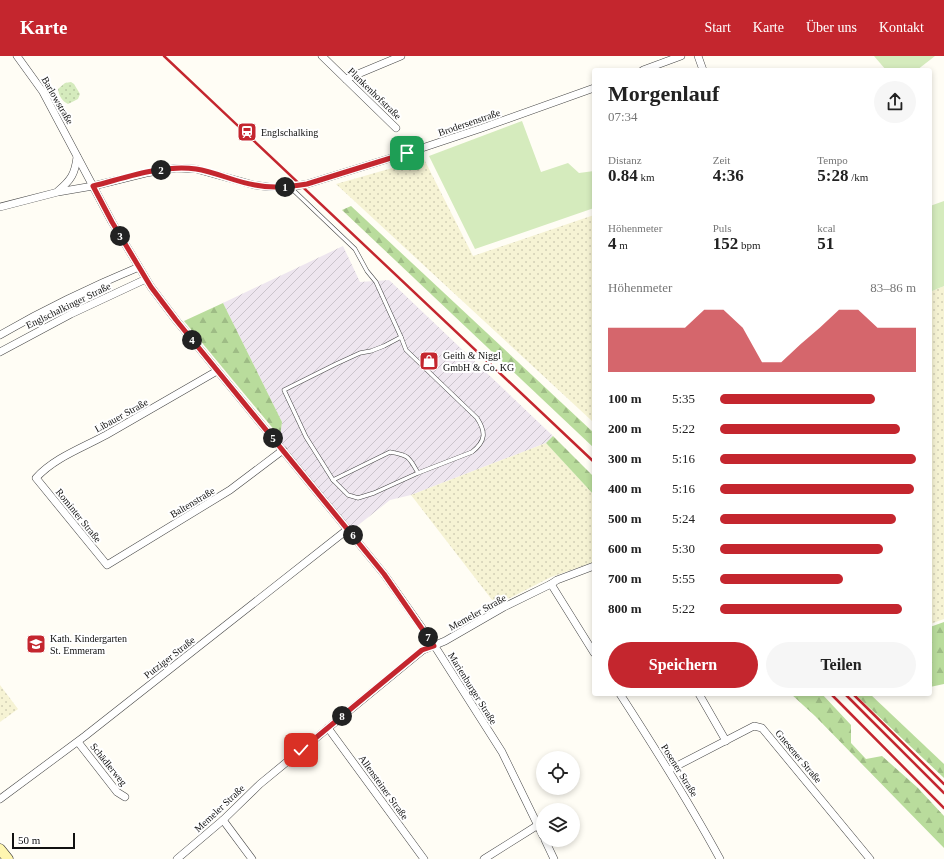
<!DOCTYPE html>
<html lang="de">
<head>
<meta charset="utf-8">
<style>
  body { margin:0; font-family:"Times New Roman",serif; background:#f6f6f6; color:#222; height:100vh; display:flex; flex-direction:column; font-size:15px; white-space:nowrap }
  * { box-sizing:border-box; margin:0 }
  p { font-size:13px; color:#767676 }
  .icon { flex:none; width:22px; height:22px; fill:none; stroke:currentColor; stroke-width:2; stroke-linecap:round; stroke-linejoin:round }
  .map { position:relative; flex:1; overflow:hidden }
  .panel { position:absolute; left:592px; top:12px; width:340px; height:628px; display:flex; flex-direction:column; background:#fff; border-radius:4px; box-shadow:0 2px 6px #0003 }
  .panel>* { flex:none }
  .controls { position:absolute; left:536px; top:695px; display:grid; gap:8px }
  .controls a { display:grid; place-items:center; width:44px; height:44px; border-radius:50%; background:#fff; box-shadow:0 2px 6px #0003; font-size:20px }
  .scale { position:absolute; left:12px; bottom:10px; width:63px; box-sizing:border-box; padding-left:4px; border:2px solid #111; border-top:0; font-size:11px; line-height:14px; white-space:nowrap; color:#111; -webkit-text-stroke:3px #fff; paint-order:stroke }
  .pin { position:absolute; display:grid; place-items:center; width:34px; height:34px; color:#fff; margin:-17px; border-radius:8px; box-shadow:0 2px 6px #0006 }
  .km { position:absolute; width:20px; height:20px; margin:-10px; border-radius:50%; background:#222; color:#fff; font-size:11px; line-height:20px; text-align:center }
  .round { display:grid; place-items:center; flex:none; width:42px; height:42px; border-radius:21px; background:#f6f6f6 }
  .summary { display:flex; align-items:center; justify-content:space-between; height:68px; padding:0 16px }
  h1 { font-size:22px; font-weight:800; line-height:30px }
  .stats { display:grid; grid-template-columns:repeat(3,1fr); gap:6px; height:68px; padding:4px 16px }
  .stats div { display:grid; align-content:center }
  .stats b { font-size:17px; font-weight:800 }
  .stats small { font-size:11px; font-weight:400 }
  .stats p { font-size:11px }
  .chart { height:112px; padding:8px 16px }
  .chart p { display:flex; justify-content:space-between }
  .chart svg { width:100%; height:72px; margin-top:4px; fill:#c4262e; opacity:.7 }
  .cta { display:flex; gap:8px; margin-top:auto; padding:8px 16px }
  .cta a { flex:1; height:46px; border-radius:24px; background:#c4262e; color:#fff; font-size:16px; font-weight:800; line-height:46px; text-align:center }
  .cta a+a { background:#f6f6f6; color:#222 }
  ul { padding:0 16px; list-style:none; font-size:13px }
  li { display:grid; grid-template-columns:64px 48px 1fr; align-items:center; height:30px }
  li i { height:10px; border-radius:5px; background:#c4262e }
  header { display:flex; align-items:center; gap:24px; box-sizing:border-box; height:56px; padding:0 20px; background:#c4262e; color:#fff }
  header strong { font-size:19px }
  nav { display:flex; gap:22px; margin-inline-start:auto; font-size:14px }
  .map>svg:first-child { display:block }
  .industrial { fill:url(#industrial-furrows) }
  .farmland { fill:url(#farmland-dots) }
  .grass { fill:#d5ebbd }
  .forest { fill:url(#forest-firs) }
  .park { fill:url(#park-dots) }
  .lines { fill:none; stroke-linecap:round; stroke-linejoin:round }
  .lane-casing { stroke:#444; stroke-width:4.5 }
  .street-casing { stroke:#444; stroke-width:8 }
  .secondary-casing { stroke:#333; stroke-width:11 }
  .lane { stroke:#fff; stroke-width:3.5 }
  .street { stroke:#fff; stroke-width:7 }
  .secondary { stroke:#fff6b0; stroke-width:10 }
  .rail { stroke:#c4262e; stroke-width:2.5 }
  .route-casing { stroke:#fff; stroke-width:8 }
  .route { stroke:#c4262e; stroke-width:5 }
  .labels { text-anchor:middle; stroke-width:4; stroke-linejoin:round; paint-order:stroke }
  .street-label { font-size:10px; fill:#111; stroke:#fff }
  .poi-label { font-size:10px; fill:#111; stroke:#fff; text-anchor:start }
</style>
</head>
<body>
<header>
<strong>Karte</strong>
<nav><a>Start</a><a>Karte</a><a>Über uns</a><a>Kontakt</a></nav>
</header>
<div class="map">
<svg width="944" height="803" viewBox="0 0 944 803">
  <defs>
    <pattern id="industrial-furrows" width="10" height="10" patternUnits="userSpaceOnUse"><rect width="10" height="10" fill="#eee6ef"/><path d="M-1 1l2-2M0 10L10 0M9 11l2-2" fill="none" stroke="#cbc4cc"/></pattern>
    <pattern id="farmland-dots" width="8" height="8" patternUnits="userSpaceOnUse"><rect width="8" height="8" fill="#f6f3d4"/><path d="M2 2h.1M6 6h.1" fill="none" stroke="#d2cfb5" stroke-width="1.8" stroke-linecap="round"/></pattern>
    <pattern id="forest-firs" width="22" height="20" patternUnits="userSpaceOnUse"><rect width="22" height="20" fill="#b9dc9c"/><path d="M5 1l3.5 6h-7zM16 11l3.5 6h-7z" fill="#9ebc85"/></pattern>
    <pattern id="park-dots" width="8" height="8" patternUnits="userSpaceOnUse"><rect width="8" height="8" fill="#d5ebbd"/><path d="M2 2h.1M6 6h.1" fill="none" stroke="#b6c8a1" stroke-width="1.8" stroke-linecap="round"/></pattern>
  </defs>
  <rect width="100%" height="100%" fill="#fffdf5"/>
  <!-- industrial -->
  <polygon class="industrial" points="343,190 360,226 389,224 553,380 546,387 411,439 390,444 347,478 278,393 282,366 223,247"/>
  <!-- farmland -->
  <g class="farmland">
    <polygon points="424,103 473,200 594,159 594,364 592,365 336,128"/>
    <polygon points="944,230 944,563 930,568 930,236"/>
    <polygon points="546,387 594,439 594,506 551,521 496,549 411,439"/>
    <polygon points="0,629 18,653 0,666"/>
  </g>
  <!-- grass -->
  <g class="grass">
    <polygon points="874,0 935,0 917,14 886,14"/>
    <polygon points="522,65 541,116 568,107 579,117 594,115 594,152 475,193 429,100"/>
    <polygon points="944,145 944,230 930,236 930,150"/>
  </g>
  <!-- forest -->
  <g class="forest">
    <polygon points="351,150 594,377 594,392 342,154"/>
    <polygon points="223,247 282,366 280,381 184,265"/>
    <polygon points="553,380 594,421 594,439 546,387"/>
    <polygon points="944,566 944,628 930,631 930,571"/>
    <polygon points="791,638 822,638 851,669 851,687 866,703 882,700 918,732 944,760 944,792 815,660"/>
    <polygon points="855,638 870,638 944,708 944,722"/>
  </g>
  <!-- park -->
  <path class="park" d="M71 26 74 28 80 38 78 43 68 48C62 45 59 40 58 33L65 27Z"/>
  <g class="lines">
    <!-- lane casing -->
    <g class="lane-casing">
      <g id="lane">
        <path d="M291 132 355 193 367 215 376 226 401 281 406 294 477 362C486 376 486 385 472 396L418 417 374 437 358 442 348 439 333 424 390 396C409 399 409 401 418 417"/>
        <polyline points="333,424 306,381 284,334 336,308 360,297 371,295 384,290 401,281"/>
      </g>
    </g>
    <!-- street casing -->
    <g class="street-casing">
      <g id="street">
        <polyline points="17,0 43,36 112,166 151,231 176,264 384,518 434,589 502,696 543,780"/>
        <polyline points="322,0 396,72"/>
        <polyline points="698,0 703,14"/>
        <polyline points="643,14 681,0"/>
        <polyline points="346,23 401,0"/>
        <path d="M58 135C71 124 75 118 77 101"/>
        <polyline points="0,151 58,136 93,130 146,117 177,112 196,113 254,129 269,131 290,131 307,128 407,97 482,72 594,32"/>
        <path d="M0 279C45 253 91 231 139 211"/>
        <polyline points="0,296 71,258 146,223"/>
        <path d="M217 315C180 336 143 358 106 379 82 392 54 402 36 422L107 509 230 434 283 394"/>
        <polyline points="551,528 594,597"/>
        <path d="M620 638C655 692 689 746 720 803"/>
        <polyline points="699,638 726,685"/>
        <polyline points="328,672 424,803"/>
        <polyline points="78,686 117,736 125,741"/>
        <polyline points="669,714 754,670 762,672 870,803"/>
        <polyline points="0,743 85,680 348,473"/>
        <polyline points="223,764 252,803"/>
        <polyline points="545,784 554,803"/>
        <polyline points="177,803 223,764 260,728 423,594 445,585 504,551 551,528 557,524 594,510"/>
        <polyline points="484,803 538,769"/>
      </g>
    </g>
    <!-- secondary casing -->
    <g class="secondary-casing">
      <polyline id="secondary" points="0,793 8,803"/>
    </g>
    <!-- lane -->
    <use href="#lane" class="lane"/>
    <!-- street -->
    <use href="#street" class="street"/>
    <!-- secondary -->
    <use href="#secondary" class="secondary"/>
    <!-- rail -->
    <g class="rail">
      <polyline points="164,0 594,406"/>
      <polyline points="831,638 944,752"/>
      <polyline points="845,638 944,737"/>
      <polyline points="853,638 944,728"/>
    </g>
  </g>
  <g class="lines">
    <!-- route casing -->
    <g class="route-casing">
      <path id="route" d="M301 694 422 594 434 590 384 518 176 264 151 231 112 166 93 130C125 122 163 108 196 113 216 116 235 126 255 129 273 133 290 131 307 128L407 97"/>
    </g>
    <!-- route -->
    <use href="#route" class="route"/>
  </g>
  <!-- icons -->
  <defs>
    <g id="station-square" transform="scale(1)"><rect x="-9" y="-9" width="18" height="18" rx="4" fill="#c4262e" stroke="#fff"/><path d="M-3-6H3Q5-6 5-4V2Q5 4 3 4L4.5 6H3L1.5 4h-3L-3 6H-4.5L-3 4Q-5 4-5 2V-4Q-5-6-3-6ZM-3.5-4v3h7v-3ZM-3.5 1v1.5H-2V1ZM2 1v1.5H3.5V1Z" fill="#fff"/></g>
    <g id="shop-square" transform="scale(1)"><rect x="-9" y="-9" width="18" height="18" rx="4" fill="#c4262e" stroke="#fff"/><path d="M-5-2.5h2.3a2.7 3.5 0 0 1 5.4 0H5L5.5 6h-11ZM-1.5-2.5h3a1.5 2.3 0 0 0-3 0Z" fill="#fff"/></g>
    <g id="school-square" transform="scale(1)"><rect x="-9" y="-9" width="18" height="18" rx="4" fill="#c4262e" stroke="#fff"/><path d="M0-5L7-2L0 1L-7-2ZM-4 1L0 2.5L4 1V4Q0 6-4 4Z" fill="#fff"/></g>
  </defs>
  <g fill-rule="evenodd">
    <use href="#station-square" x="247" y="76"/>
    <use href="#shop-square" x="429" y="305"/>
    <use href="#school-square" x="36" y="588"/>
  </g>
  <g class="labels">
    <!-- street labels -->
    <g class="street-label">
      <text transform="translate(375 37) rotate(44)" y="4">Plankenhofstraße</text>
      <text transform="translate(58 44) rotate(60)" y="4">Barlowstraße</text>
      <text transform="translate(469 66) rotate(-19)" y="4">Brodersenstraße</text>
      <text transform="translate(68 249) rotate(-26)" y="4">Englschalkinger Straße</text>
      <text transform="translate(121 359) rotate(-29)" y="4">Libauer Straße</text>
      <text transform="translate(192 446) rotate(-31)" y="4">Baltenstraße</text>
      <text transform="translate(79 459) rotate(51)" y="4">Rominter Straße</text>
      <text transform="translate(477 556) rotate(-29)" y="4">Memeler Straße</text>
      <text transform="translate(169 601) rotate(-38)" y="4">Putziger Straße</text>
      <text transform="translate(473 632) rotate(58)" y="4">Marienburger Straße</text>
      <text transform="translate(799 700) rotate(50)" y="4">Gnesener Straße</text>
      <text transform="translate(109 708) rotate(51)" y="4">Schädlerweg</text>
      <text transform="translate(680 714) rotate(58)" y="4">Posener Straße</text>
      <text transform="translate(384 731) rotate(54)" y="4">Allensteiner Straße</text>
      <text transform="translate(219 752) rotate(-43)" y="4">Memeler Straße</text>
    </g>
    <!-- poi labels -->
    <g class="poi-label">
      <text x="261" y="80">Englschalking</text>
      <text x="443" y="303">Geith &amp; Niggl<tspan x="443" dy="12">GmbH &amp; Co. KG</tspan></text>
      <text x="50" y="586">Kath. Kindergarten<tspan x="50" dy="12">St. Emmeram</tspan></text>
    </g>
  </g>
</svg>
<div class="controls">
<a><svg class="icon" aria-label="locate" viewBox="0 0 24 24"><circle cx="12" cy="12" r="6"/><path d="M12 2v4M12 18v4M2 12h4M18 12h4"/></svg></a>
<a><svg class="icon" aria-label="layers" viewBox="0 0 24 24"><path d="M12 4l9 5-9 5-9-5zM3 14l9 5 9-5"/></svg></a>
</div>
<div class="scale">50 m</div>
<div class="pin" style="left:407px;top:97px;background:#1e9e55"><svg class="icon" aria-label="arrive" viewBox="0 0 24 24"><path d="M6 21V4h12l-3 4 3 4H6"/></svg></div>
<div class="pin" style="left:301px;top:694px;background:#d93025"><svg class="icon" aria-label="check" viewBox="0 0 24 24"><path d="M5 12l5 5 9-10"/></svg></div>
<b class="km" style="left:285px;top:131px">1</b>
<b class="km" style="left:161px;top:114px">2</b>
<b class="km" style="left:120px;top:180px">3</b>
<b class="km" style="left:192px;top:284px">4</b>
<b class="km" style="left:273px;top:382px">5</b>
<b class="km" style="left:353px;top:479px">6</b>
<b class="km" style="left:428px;top:581px">7</b>
<b class="km" style="left:342px;top:660px">8</b>
<section class="panel">
<div class="summary"><div><h1>Morgenlauf</h1><p>07:34</p></div><a class="round"><svg class="icon" aria-label="share" viewBox="0 0 24 24"><path d="M12 15V3M7 8l5-5 5 5M5 13v7h14v-7"/></svg></a></div>
<div class="stats">
<div><p>Distanz</p><b>0.84<small> km</small></b></div>
<div><p>Zeit</p><b>4:36</b></div>
<div><p>Tempo</p><b>5:28<small> /km</small></b></div>
</div>
<div class="stats">
<div><p>Höhenmeter</p><b>4<small> m</small></b></div>
<div><p>Puls</p><b>152<small> bpm</small></b></div>
<div><p>kcal</p><b>51</b></div>
</div>
<div class="chart"><p><span>Höhenmeter</span>83–86 m</p>
<svg viewBox="0 0 160 44" preserveAspectRatio="none"><path d="M0 44V17L10 17L20 17L30 17L40 17L50 6L60 6L70 17L80 38L90 38L100 27L110 17L120 6L130 6L140 17L150 17L160 17V44z"/></svg>
</div>
<ul>
<li><b>100 m</b>5:35<i style="width:79%"></i></li>
<li><b>200 m</b>5:22<i style="width:92%"></i></li>
<li><b>300 m</b>5:16<i style="width:100%"></i></li>
<li><b>400 m</b>5:16<i style="width:99%"></i></li>
<li><b>500 m</b>5:24<i style="width:90%"></i></li>
<li><b>600 m</b>5:30<i style="width:83%"></i></li>
<li><b>700 m</b>5:55<i style="width:63%"></i></li>
<li><b>800 m</b>5:22<i style="width:93%"></i></li>
</ul>
<div class="cta"><a>Speichern</a><a>Teilen</a></div>
</section>
</div>
</body>
</html>
